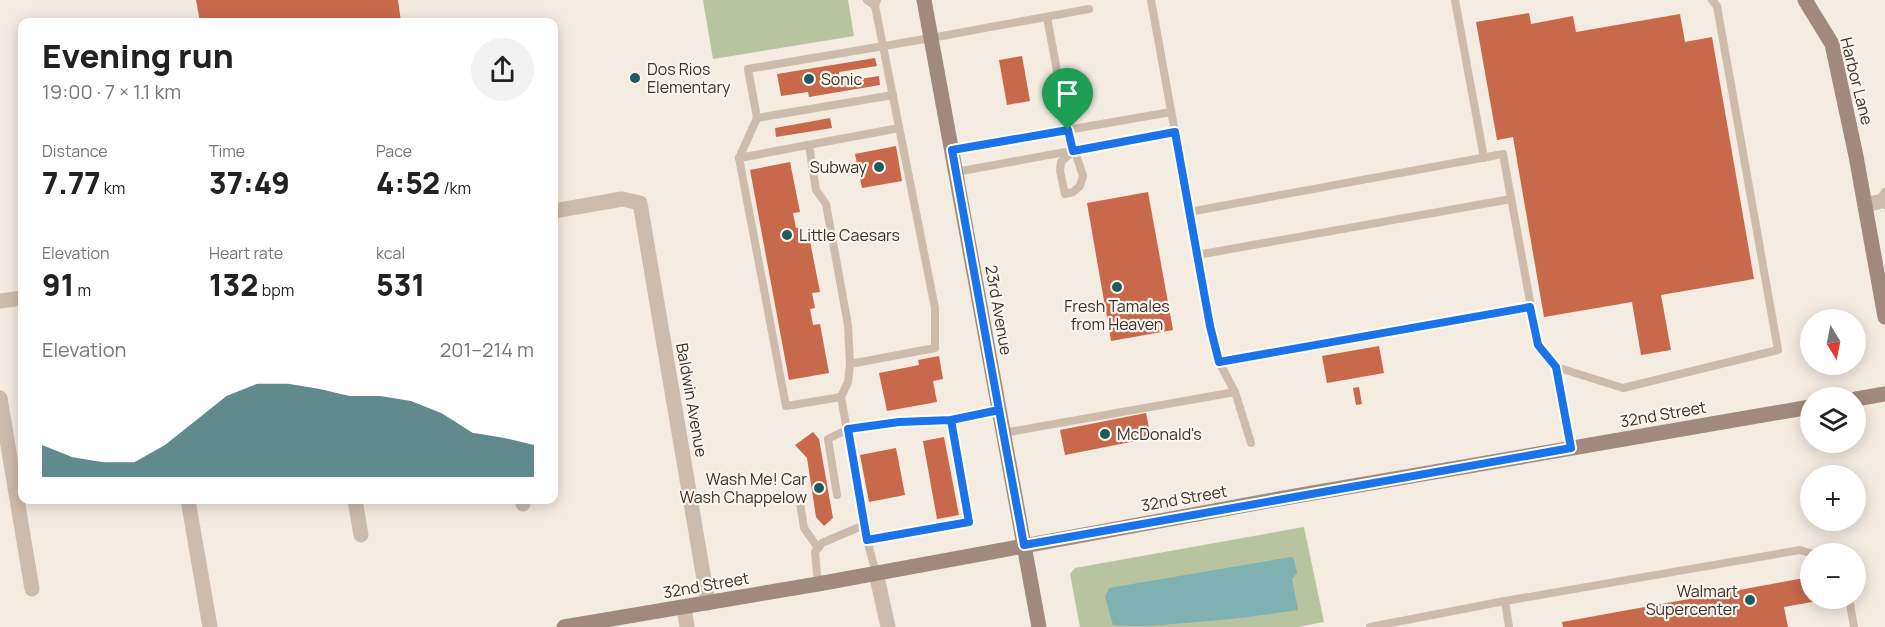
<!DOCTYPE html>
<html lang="en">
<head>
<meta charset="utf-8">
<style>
  body { margin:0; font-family:Manrope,sans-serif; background:#f2f2f2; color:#222; height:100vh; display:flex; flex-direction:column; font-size:22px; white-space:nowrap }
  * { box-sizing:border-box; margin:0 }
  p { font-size:20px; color:#767676 }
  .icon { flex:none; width:33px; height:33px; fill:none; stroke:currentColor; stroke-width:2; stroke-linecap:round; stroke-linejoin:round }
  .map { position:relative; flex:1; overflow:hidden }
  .panel { position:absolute; left:18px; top:18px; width:540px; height:486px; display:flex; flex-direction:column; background:#fff; border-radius:12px; box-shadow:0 3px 15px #0003 }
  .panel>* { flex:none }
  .needle { width:39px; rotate:170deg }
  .tools { position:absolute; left:1800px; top:309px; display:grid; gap:12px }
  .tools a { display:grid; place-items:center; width:66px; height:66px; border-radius:50%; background:#fff; box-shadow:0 3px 15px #0003; font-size:30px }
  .pin { position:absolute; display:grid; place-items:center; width:51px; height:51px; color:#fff; margin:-62px -26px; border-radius:50% 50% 50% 0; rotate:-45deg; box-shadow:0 0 6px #0007 }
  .pin .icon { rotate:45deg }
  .round { display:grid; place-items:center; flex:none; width:63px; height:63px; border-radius:32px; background:#f2f2f2 }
  .summary { display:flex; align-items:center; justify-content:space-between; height:102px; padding:0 24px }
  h1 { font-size:33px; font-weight:800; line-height:45px }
  .metrics { display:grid; grid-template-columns:repeat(3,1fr); gap:9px; height:102px; padding:6px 24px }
  .metrics div { display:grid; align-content:center }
  .metrics b { font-size:30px; font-weight:800 }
  .metrics small { font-size:16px; font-weight:400 }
  .metrics p { font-size:16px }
  .chart { height:168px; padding:12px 24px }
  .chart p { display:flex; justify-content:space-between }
  .chart svg { width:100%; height:108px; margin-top:6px; fill:#1f5a5e; opacity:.7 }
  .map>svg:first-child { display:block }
  .green { fill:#b8c4a0 }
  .water { fill:#7fb0b2 }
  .building { fill:#c8694b }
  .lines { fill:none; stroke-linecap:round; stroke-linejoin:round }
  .lane { stroke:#cdbbac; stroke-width:8 }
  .street { stroke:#cdbbac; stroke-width:15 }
  .secondary { stroke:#a18a7d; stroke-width:15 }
  .route-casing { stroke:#fff; stroke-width:12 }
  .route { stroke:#1a73e8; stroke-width:8 }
  .poi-dot { fill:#1f5a5e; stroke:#fbf5ee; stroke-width:2 }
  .labels { text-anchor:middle; stroke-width:4.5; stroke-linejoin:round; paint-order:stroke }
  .poi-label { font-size:16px; fill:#3b302b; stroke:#fbf5ee; text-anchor:start }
  .street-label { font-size:16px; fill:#3b302b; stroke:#fbf5ee }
</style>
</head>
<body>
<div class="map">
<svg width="1885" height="627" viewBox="0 0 1885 627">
  <rect width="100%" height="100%" fill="#f4ebe1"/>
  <!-- green -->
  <g class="green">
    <polygon points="703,0 848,0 854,36 713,59"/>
    <polygon points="1304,527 1324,622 1298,627 1080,627 1070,574 1075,568"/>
  </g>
  <!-- water -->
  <path class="water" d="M1291 557 1294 559 1297 573 1292 579 1298 610C1257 616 1215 621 1173 624 1154 626 1132 627 1113 625L1105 597 1109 588Z"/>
  <!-- building -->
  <g class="building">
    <polygon points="196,0 398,0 401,22 200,22"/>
    <polygon points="1529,13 1531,24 1573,16 1576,32 1680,14 1685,42 1712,37 1754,279 1661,295 1671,350 1641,355 1632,302 1544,317 1513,137 1497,140 1476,22"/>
    <polygon points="1022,56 1030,101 1007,105 999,60"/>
    <polygon points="875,58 877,66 839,72 840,82 879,76 880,85 809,97 808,92 781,96 777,74"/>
    <polygon points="830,118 832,128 776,137 775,128"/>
    <polygon points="896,146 902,181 862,188 855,154"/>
    <polygon points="790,162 800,212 793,213 796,228 801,227 804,243 810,241 820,292 812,293 815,308 810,309 813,325 820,324 829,373 789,380 750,170"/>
    <polygon points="1148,192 1173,330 1111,341 1087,203"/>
    <polygon points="1379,346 1384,373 1327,383 1322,356"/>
    <polygon points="939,356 943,379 933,381 937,402 887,411 879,373 919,365 918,360"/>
    <polygon points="1359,387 1362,404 1356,405 1353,388"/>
    <polygon points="1146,413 1151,438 1065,455 1060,430"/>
    <polygon points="813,432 819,439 833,518 824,526 816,517 807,458 795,445"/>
    <polygon points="944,437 959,515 937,519 923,441"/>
    <polygon points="896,448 905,495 869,502 860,455"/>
    <polygon points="1810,577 1810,598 1823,600 1784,607 1788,627 1563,627 1562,622"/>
  </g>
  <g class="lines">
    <!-- lane -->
    <g class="lane">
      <polyline points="867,0 875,6"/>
      <polyline points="1151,0 1210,326 1219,362 1235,392 1251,443"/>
      <polyline points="1455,0 1484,158"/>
      <polyline points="1047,17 1068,130 1083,176 1080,186 1073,192 1065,194 1060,171 1061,162 1073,151"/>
      <polyline points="893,95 757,118 748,69 931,38 1089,9"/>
      <polyline points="809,145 816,190 826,204 848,325 850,364 848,382 841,397 867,540 876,573"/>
      <polyline points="952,150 1171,112"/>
      <polyline points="739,158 757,118"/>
      <polyline points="956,172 1175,132"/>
      <polyline points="1885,192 1878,202 1885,205"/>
      <polyline points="1189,212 1503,154 1538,345 1556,367 1571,448"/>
      <polyline points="1197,255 1511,199"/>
      <polyline points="1219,362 1531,307"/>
      <polyline points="850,364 935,348 935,308 875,6 877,0"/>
      <polyline points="1556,367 1623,388 1778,350 1717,6 1712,0"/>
      <polyline points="841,397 786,406 739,158 899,128"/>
      <polyline points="1003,433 1235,392"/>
      <polyline points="837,495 828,439 848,429 899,422 951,419"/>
      <polyline points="800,502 804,528 818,548"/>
      <polyline points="867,540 969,522 951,419 999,409"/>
      <polyline points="818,584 815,552 822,543 864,525"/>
      <polyline points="1849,598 1854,627"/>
      <polyline points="1505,601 1509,627"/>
      <polyline points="1370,627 1505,601 1800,550 1813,554"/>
    </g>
    <!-- street -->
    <g class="street">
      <polyline points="1865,205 1878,202"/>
      <polyline points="554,211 622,199 640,203 708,603"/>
      <polyline points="0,301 22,298"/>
      <polyline points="0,398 32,589"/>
      <polyline points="188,500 210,627"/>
      <polyline points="355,500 361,535"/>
      <polyline points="522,500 523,504"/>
      <polyline points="876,573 888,627"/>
      <polyline points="684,607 687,627"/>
    </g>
    <!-- secondary -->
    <g class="secondary">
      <polyline points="924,0 1039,627"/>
      <polyline points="1805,0 1832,44 1856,156 1885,317"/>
      <polyline points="1856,399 1885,394"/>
      <polyline points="564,627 818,584 1284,498 1810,407"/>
    </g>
  </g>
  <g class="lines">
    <!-- route casing -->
    <g class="route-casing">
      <polyline id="route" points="1068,130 952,150 999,410 951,420 899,422 848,429 867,540 969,522 951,420 999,410 1024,545 1571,448 1556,367 1538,345 1530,307 1219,362 1210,326 1175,132 1073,151 1068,130"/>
    </g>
    <!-- route -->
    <use href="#route" class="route"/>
  </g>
  <!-- markers -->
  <g class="poi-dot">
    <circle cx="635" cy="78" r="6"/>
    <circle cx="809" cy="79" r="6"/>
    <circle cx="879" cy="167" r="6"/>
    <circle cx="787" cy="235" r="6"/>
    <circle cx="1117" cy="287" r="6"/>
    <circle cx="1105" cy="434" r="6"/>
    <circle cx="819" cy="488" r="6"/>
    <circle cx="1750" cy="600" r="6"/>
  </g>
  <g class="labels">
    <!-- poi labels -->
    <g class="poi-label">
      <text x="647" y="75">Dos Rios<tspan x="647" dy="18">Elementary</tspan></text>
      <text x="821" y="85">Sonic</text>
      <text x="867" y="173" text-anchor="end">Subway</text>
      <text x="799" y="241">Little Caesars</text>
      <text x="1117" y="312" text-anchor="middle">Fresh Tamales<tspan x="1117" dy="18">from Heaven</tspan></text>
      <text x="1117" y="440">McDonald's</text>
      <text x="807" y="485" text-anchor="end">Wash Me! Car<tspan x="807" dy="18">Wash Chappelow</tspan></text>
      <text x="1738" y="597" text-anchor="end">Walmart<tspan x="1738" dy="18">Supercenter</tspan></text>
    </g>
    <!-- street labels -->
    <g class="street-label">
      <text transform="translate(1857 81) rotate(76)" y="6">Harbor Lane</text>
      <text transform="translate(999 310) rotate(80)" y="6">23rd Avenue</text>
      <text transform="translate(692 400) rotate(80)" y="6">Baldwin Avenue</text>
      <text transform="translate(1663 414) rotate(-10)" y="6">32nd Street</text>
      <text transform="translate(1184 498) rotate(-10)" y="6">32nd Street</text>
      <text transform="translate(706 585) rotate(-10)" y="6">32nd Street</text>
    </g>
  </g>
</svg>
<div class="tools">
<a><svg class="needle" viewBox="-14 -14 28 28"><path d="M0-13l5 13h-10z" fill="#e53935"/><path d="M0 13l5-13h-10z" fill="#767676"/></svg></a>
<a><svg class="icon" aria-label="layers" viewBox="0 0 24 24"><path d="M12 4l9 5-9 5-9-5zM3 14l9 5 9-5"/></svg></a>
<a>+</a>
<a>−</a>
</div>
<div class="pin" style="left:1068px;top:130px;background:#1e9e55"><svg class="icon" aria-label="arrive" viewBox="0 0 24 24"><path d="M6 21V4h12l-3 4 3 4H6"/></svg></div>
<section class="panel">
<div class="summary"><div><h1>Evening run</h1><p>19:00 · 7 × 1.1 km</p></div><a class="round"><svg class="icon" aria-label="share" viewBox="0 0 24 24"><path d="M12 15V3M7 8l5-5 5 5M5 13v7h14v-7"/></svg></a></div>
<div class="metrics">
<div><p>Distance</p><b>7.77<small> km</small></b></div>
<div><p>Time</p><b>37:49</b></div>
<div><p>Pace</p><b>4:52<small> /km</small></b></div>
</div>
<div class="metrics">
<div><p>Elevation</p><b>91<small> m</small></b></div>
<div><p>Heart rate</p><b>132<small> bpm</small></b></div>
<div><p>kcal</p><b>531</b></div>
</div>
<div class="chart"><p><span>Elevation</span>201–214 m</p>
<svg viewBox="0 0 160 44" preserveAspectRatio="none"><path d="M0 44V31L10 36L20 38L30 38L40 31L50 21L60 11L70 6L80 6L90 8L100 11L110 11L120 13L130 18L140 26L150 28L160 31V44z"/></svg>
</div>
</section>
</div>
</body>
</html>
